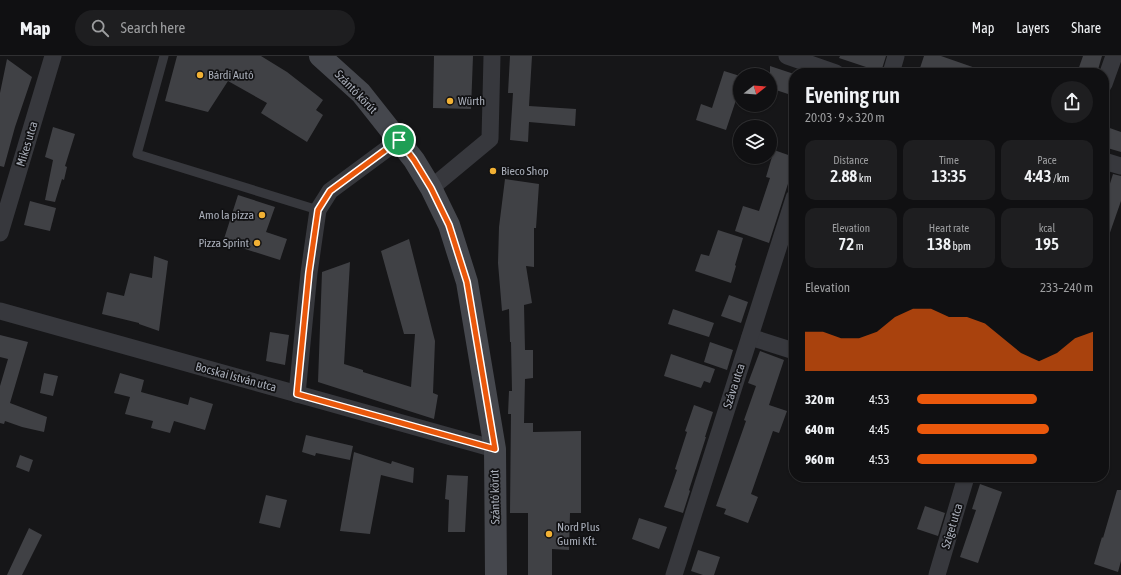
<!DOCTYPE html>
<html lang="en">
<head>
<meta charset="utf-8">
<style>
  body { margin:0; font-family:"Asap Condensed",sans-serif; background:#1e1e20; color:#f1f3f6; height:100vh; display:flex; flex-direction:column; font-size:15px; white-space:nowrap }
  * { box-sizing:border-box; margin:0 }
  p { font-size:13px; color:#9c9d9f }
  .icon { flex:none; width:22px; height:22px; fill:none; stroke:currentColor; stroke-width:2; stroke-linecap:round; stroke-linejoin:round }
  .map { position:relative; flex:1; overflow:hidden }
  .panel { position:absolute; left:789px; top:12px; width:320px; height:414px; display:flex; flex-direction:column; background:#101012; border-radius:16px; box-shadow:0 1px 3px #0004,0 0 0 1px #303032 }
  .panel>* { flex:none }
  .needle { width:26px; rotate:73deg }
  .buttons { position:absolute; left:733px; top:12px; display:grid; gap:8px }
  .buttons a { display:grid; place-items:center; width:44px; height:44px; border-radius:50%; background:#101012; box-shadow:0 1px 3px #0004,0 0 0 1px #303032; font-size:20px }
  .pin { position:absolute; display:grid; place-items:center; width:34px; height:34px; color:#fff; margin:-17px; border:2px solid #fff; border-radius:50%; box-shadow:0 1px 4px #0007 }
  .round { display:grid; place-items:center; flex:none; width:42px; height:42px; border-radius:21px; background:#1e1e20 }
  .head { display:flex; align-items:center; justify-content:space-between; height:68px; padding:0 16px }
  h1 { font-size:22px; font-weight:600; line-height:30px }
  .figures { display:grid; grid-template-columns:repeat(3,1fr); gap:6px; height:68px; padding:4px 16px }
  .figures div { display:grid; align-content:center; border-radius:10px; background:#1e1e20; text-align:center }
  .figures b { font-size:17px; font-weight:600 }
  .figures small { font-size:11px; font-weight:400 }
  .figures p { font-size:11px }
  .chart { height:112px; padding:8px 16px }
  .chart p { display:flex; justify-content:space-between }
  .chart svg { width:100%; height:72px; margin-top:4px; fill:#ea580c; opacity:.7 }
  ul { padding:0 16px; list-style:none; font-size:13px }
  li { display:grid; grid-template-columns:64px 48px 1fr; align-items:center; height:30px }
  li i { height:10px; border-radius:5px; background:#ea580c }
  header { display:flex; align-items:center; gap:24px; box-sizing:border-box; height:56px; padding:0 20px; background:#101012; border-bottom:1px solid #303032 }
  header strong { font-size:19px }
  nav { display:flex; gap:22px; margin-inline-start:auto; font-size:14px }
  .search { width:280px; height:36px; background:#1e1e20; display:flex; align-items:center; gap:10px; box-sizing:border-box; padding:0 14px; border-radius:22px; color:#9c9d9f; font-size:15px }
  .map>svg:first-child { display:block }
  .building { fill:#404145 }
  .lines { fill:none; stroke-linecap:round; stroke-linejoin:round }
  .lane { stroke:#37383d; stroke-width:9 }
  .street { stroke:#37383d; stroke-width:17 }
  .secondary { stroke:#45474d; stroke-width:22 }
  .route-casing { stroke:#fff; stroke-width:8 }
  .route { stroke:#ea580c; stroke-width:5 }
  .poi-dot { fill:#f2b134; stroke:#111113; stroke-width:1.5 }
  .labels { text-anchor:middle; stroke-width:3.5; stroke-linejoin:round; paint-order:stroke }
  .poi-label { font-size:12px; fill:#a8adb8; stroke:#111113; text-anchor:start }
  .street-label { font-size:12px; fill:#a8adb8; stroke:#111113 }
</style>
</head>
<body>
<header>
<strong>Map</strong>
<div class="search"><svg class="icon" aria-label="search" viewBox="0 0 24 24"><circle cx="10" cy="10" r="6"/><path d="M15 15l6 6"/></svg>Search here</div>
<nav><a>Map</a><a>Layers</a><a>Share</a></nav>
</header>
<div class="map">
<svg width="1121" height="519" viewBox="0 0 1121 519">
  <rect width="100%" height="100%" fill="#161618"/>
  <!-- building -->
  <g class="building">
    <polygon points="177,0 261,0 287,16 323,44 316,54 323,59 307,86 261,57 267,47 228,25 208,56 165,45"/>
    <polygon points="434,0 473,0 471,53 433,52"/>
    <polygon points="510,0 532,0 529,50 576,53 575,70 529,66 528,86 510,84 513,37 508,37"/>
    <polygon points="840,0 886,0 881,16 839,2"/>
    <polygon points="924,0 941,0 984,15 983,17 927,17 928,14 920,12"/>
    <polygon points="1083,0 1102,0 1097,17 1077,17"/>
    <polygon points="7,3 32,21 15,71 4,111 0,110 0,37"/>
    <polygon points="770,10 794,18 794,40 770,32"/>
    <polygon points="724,15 740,20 740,32 726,74 696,64 701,48 712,52"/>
    <polygon points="1104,70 1121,76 1121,96 1104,91"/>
    <polygon points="53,71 75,78 65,110 67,111 64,124 62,123 55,146 45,144 53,104 45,101"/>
    <polygon points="774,94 794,101 794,109 769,187 735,175 743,150 759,155 770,122 766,121"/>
    <polygon points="1113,118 1121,120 1121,145 1106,188 1104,188 1104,147"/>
    <polygon points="505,123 539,128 536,172 534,172 534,211 526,210 532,247 524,249 525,294 533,294 533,322 525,323 524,367 533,367 533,376 581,375 581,457 570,457 569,494 552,493 552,519 528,519 528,457 510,457 511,358 508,358 509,335 512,335 511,286 510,286 509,253 502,255 498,207 499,171"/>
    <polygon points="238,139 275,151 266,176 287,183 280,204 223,186"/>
    <polygon points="30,145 56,152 50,175 24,169"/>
    <polygon points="718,174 743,182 735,209 736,210 731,227 695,215 701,198 709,200"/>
    <polygon points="409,183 435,285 433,337 438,339 434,363 318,326 322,216 350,206 344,308 363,314 363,316 411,331 415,278 404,278 381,195"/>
    <polygon points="154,200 168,205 159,275 139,268 139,267 102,258 107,236 124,240 130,217 152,222"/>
    <polygon points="729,239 748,246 741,267 721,260"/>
    <polygon points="673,253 714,267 709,281 668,268"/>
    <polygon points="270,276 289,279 285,309 266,305"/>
    <polygon points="0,279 28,286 10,347 47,361 44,376 22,371 5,365 4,368 0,367 0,330 8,303 0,301"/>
    <polygon points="710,286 733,294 727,314 704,306"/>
    <polygon points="760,295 784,304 769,349 787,355 779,377 773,375 751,438 758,441 748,467 724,458 726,453 716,450 746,365 744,364 756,330 748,327"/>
    <polygon points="671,298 715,313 710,327 704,325 701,332 664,320"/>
    <polygon points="44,317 58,320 53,340 40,337"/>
    <polygon points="120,317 144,324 141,336 188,349 190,341 213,348 205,374 174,365 170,377 151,372 153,365 125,358 130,341 114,337"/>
    <polygon points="694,349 713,356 705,381 706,381 689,434 690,435 683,457 664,451 677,414 675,413 687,376 685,375"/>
    <polygon points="306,379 353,390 350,404 316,397 315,400 302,396"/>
    <polygon points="354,396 391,408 392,405 414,412 413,427 381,419 370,478 340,475"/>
    <polygon points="20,399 33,404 29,416 16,411"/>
    <polygon points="447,419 468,420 465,476 448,476 449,444 445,443"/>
    <polygon points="980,428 1002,436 978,507 960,501 976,454 972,453"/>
    <polygon points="1117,434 1121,434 1121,505 1118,516 1094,508 1102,481 1103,482"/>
    <polygon points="266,439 287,444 280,472 259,467"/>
    <polygon points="925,450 945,457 938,480 917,473"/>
    <polygon points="639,462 667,471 659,493 632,483"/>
    <polygon points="29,472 42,479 22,519 7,519"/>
    <polygon points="698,494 720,501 714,519 703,519 691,515"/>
  </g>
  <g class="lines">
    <!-- lane -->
    <polyline class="lane" points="164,0 137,98 318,154"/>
    <!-- street -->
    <g class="street">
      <polyline points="787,0 836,17"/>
      <polyline points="891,17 896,0"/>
      <polyline points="1104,28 1114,0"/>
      <polyline points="1104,105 1121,110"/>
      <polyline points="431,132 490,83 492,0"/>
      <polyline points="0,177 53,0"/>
      <polyline points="0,255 495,393"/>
      <polyline points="750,281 794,295"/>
      <polyline points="297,338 309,217 318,154 330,135 399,84"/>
      <polyline points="674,519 794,142"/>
      <polyline points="937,519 966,421"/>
    </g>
    <!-- secondary -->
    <polyline class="secondary" points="320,0 361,37 414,104 431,132 449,169 467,226 495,393 496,519"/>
  </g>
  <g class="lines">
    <!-- route casing -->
    <g class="route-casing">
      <polygon id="route" points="399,84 414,104 431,132 449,169 467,226 495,393 297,338 309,216 318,154 330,135"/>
    </g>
    <!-- route -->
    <use href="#route" class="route"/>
  </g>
  <!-- markers -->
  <g class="poi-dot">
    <circle cx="200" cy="19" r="4"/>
    <circle cx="450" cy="45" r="4"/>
    <circle cx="493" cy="115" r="4"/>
    <circle cx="262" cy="159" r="4"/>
    <circle cx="257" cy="187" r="4"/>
    <circle cx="549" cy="478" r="4"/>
  </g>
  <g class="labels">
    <!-- poi labels -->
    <g class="poi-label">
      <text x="208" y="23">Bárdi Autó</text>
      <text x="458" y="49">Würth</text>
      <text x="501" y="119">Bieco Shop</text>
      <text x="254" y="163" text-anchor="end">Amo la pizza</text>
      <text x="249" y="191" text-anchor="end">Pizza Sprint</text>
      <text x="557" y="475">Nord Plus<tspan x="557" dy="14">Gumi Kft.</tspan></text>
    </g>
    <!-- street labels -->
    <g class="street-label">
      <text transform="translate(356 36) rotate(46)" y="4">Szántó körút</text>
      <text transform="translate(27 88) rotate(-73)" y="4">Mikes utca</text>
      <text transform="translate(236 321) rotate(15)" y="4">Bocskai István utca</text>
      <text transform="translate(734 330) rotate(-72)" y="4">Száva utca</text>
      <text transform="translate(495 441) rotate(-91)" y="4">Szántó körút</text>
      <text transform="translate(952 470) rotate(-73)" y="4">Sziget utca</text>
    </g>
  </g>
</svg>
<div class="buttons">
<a><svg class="needle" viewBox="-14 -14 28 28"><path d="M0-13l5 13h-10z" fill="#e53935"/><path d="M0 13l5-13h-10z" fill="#9c9d9f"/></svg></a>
<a><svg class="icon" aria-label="layers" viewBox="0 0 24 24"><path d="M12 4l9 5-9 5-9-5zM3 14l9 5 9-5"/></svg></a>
</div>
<div class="pin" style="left:399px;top:84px;background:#1e9e55"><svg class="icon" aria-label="arrive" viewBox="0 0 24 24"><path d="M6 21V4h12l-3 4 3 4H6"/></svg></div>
<section class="panel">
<div class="head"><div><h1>Evening run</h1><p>20:03 · 9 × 320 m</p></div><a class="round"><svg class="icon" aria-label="share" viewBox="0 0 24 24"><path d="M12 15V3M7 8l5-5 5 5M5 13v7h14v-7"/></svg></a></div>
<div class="figures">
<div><p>Distance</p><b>2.88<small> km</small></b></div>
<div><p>Time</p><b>13:35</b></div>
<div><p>Pace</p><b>4:43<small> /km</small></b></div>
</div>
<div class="figures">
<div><p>Elevation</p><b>72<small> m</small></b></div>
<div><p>Heart rate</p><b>138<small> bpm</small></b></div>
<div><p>kcal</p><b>195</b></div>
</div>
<div class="chart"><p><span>Elevation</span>233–240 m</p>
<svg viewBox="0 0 160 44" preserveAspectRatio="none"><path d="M0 44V20L10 20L20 24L30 24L40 20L50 11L60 6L70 6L80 11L90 11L100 15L110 24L120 33L130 38L140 33L150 24L160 20V44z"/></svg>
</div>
<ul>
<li><b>320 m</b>4:53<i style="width:68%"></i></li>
<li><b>640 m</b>4:45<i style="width:75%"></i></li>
<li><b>960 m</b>4:53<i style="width:68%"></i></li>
</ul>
</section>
</div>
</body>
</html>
